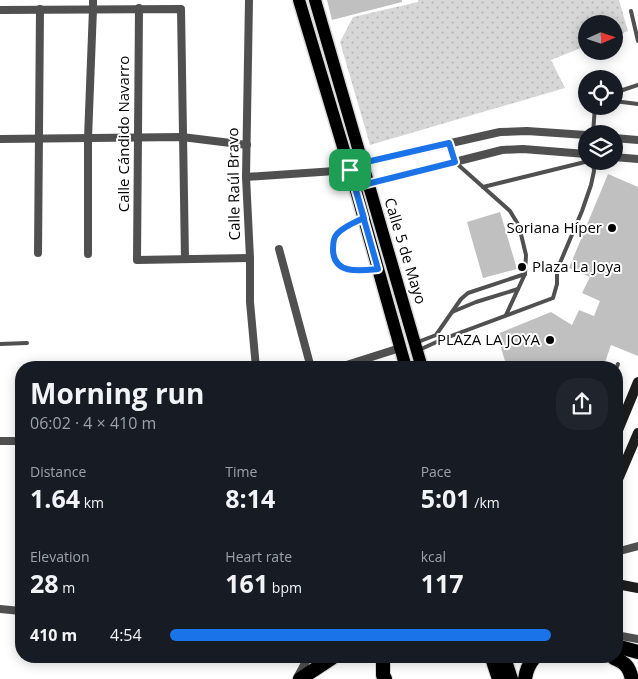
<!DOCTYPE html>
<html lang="en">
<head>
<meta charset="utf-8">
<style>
  body { margin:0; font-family:"Open Sans",sans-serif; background:#20242c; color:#f1f3f6; height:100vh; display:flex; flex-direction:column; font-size:19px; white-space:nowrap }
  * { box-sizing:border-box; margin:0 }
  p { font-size:16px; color:#9ea1a6 }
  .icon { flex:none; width:28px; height:28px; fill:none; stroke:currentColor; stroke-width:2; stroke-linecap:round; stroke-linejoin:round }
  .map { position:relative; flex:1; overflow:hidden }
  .sheet { position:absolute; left:15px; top:361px; width:608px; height:302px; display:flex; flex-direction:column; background:#171b24; border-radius:20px; box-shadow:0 2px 12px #0003 }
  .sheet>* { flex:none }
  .needle { width:32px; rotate:87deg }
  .fabs { position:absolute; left:578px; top:15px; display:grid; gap:10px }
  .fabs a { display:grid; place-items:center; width:45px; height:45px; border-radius:50%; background:#171b24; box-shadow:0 2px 12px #0003; font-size:25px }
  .pin { position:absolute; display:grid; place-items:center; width:42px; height:42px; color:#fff; margin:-21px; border-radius:10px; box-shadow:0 2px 8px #0006 }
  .round { display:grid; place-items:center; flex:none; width:52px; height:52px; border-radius:20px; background:#20242c }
  .headline { display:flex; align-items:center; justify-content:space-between; height:85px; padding:0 15px }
  h1 { font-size:28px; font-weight:700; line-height:38px }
  .metrics { display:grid; grid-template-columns:repeat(3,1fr); gap:8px; height:85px; padding:5px 15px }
  .metrics div { display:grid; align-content:center }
  .metrics b { font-size:25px; font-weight:700 }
  .metrics small { font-size:14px; font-weight:400 }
  .metrics p { font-size:14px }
  ul { padding:0 15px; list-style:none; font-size:16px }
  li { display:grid; grid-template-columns:80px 60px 1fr; align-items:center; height:38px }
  li i { height:12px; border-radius:6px; background:#1a73e8 }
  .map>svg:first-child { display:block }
  .park { fill:url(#park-dots) }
  .building { fill:#c0c0c0 }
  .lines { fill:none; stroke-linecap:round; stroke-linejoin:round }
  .primary-casing { stroke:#dbdbdb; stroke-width:15 }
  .highway-casing { stroke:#dbdbdb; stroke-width:16 }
  .lane { stroke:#505050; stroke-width:4 }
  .street { stroke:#505050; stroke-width:8 }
  .secondary { stroke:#1d1d1d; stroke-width:10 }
  .primary { stroke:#000; stroke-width:12 }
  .highway { stroke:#000; stroke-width:14 }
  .route-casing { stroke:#fff; stroke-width:10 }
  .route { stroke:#1a73e8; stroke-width:6 }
  .poi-dot { fill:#000; stroke:#fff; stroke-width:2 }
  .labels { text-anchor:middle; stroke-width:4; stroke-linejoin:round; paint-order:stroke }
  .street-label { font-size:15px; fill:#000; stroke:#fff }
  .poi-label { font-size:15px; fill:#000; stroke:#fff; text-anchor:end }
</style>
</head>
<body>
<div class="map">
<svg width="638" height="679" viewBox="0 0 638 679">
  <defs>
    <pattern id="park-dots" width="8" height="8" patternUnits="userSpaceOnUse" patternTransform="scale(1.25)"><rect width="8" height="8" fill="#d7d7d7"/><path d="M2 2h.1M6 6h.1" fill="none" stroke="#b7b7b7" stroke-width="1.8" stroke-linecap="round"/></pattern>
  </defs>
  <rect width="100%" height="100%" fill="#fff"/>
  <!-- park -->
  <polygon class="park" points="418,0 619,0 628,31 614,36 614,24 586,24 586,46 551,60 565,88 370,145 340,42 353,17 418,2"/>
  <!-- building -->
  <g class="building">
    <polygon points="327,0 402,0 402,2 332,20"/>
    <polygon points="608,174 638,187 638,356 611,345 603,368 507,368 497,334 551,312 572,325 579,310 594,316 600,301 582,293 590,277 569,268"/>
    <polygon points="500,212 517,269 483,278 467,222"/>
  </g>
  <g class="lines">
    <!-- primary casing -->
    <g class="primary-casing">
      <g id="primary">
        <polyline points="299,0 355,187 406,368"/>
        <polyline points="315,0 422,368"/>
        <polyline points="505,658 512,679"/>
      </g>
    </g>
    <!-- highway casing -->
    <g class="highway-casing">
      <g id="highway">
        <polyline points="616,646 638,652"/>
        <polyline points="383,658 383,675 385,679"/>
        <polyline points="492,658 499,679"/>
        <path d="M614 658C626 663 629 667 632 679"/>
        <polyline points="300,679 332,658"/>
        <path d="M525 679C526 671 529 664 534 658"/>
      </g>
    </g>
    <!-- lane -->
    <g class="lane">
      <polyline points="631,11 638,41"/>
      <polyline points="614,93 638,85"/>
      <polyline points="614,101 638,104"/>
      <polyline points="593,134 595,106"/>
      <polyline points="449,143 455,162 510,211 519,226 526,255 525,274 506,315"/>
      <polyline points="483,187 589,161"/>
      <path d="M362 219C354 223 344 227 338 233 334 237 333 243 333 248 333 274 357 271 375 270"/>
      <polyline points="452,312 476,302 518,289"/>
      <polyline points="418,342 436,335 461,299 468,293 525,274"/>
      <polyline points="0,344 27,343"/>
      <polyline points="419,350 443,339 553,298 557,284 557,270 582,211 591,185 594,171 593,161"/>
      <polyline points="616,369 618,364"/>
    </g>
    <!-- street -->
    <g class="street">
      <polyline points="249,0 246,177 250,258 250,302 256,368"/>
      <polyline points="139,8 137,260 250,258"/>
      <polyline points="0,10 181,9 185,259"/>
      <polyline points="614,138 638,140"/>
      <polyline points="0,139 182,137 247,145"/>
      <polyline points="614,157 638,159"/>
      <polyline points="349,166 500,132 527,131 586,135"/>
      <polyline points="246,177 350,170"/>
      <polyline points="364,185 502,150 523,149 586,154"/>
      <polyline points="279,249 311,368"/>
      <polyline points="38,253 40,9"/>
      <polyline points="88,254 88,138 93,9 93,0"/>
      <polyline points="337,368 400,348"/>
      <polyline points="0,441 21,441"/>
      <polyline points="616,552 638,546"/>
      <polyline points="0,609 21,611"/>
      <polyline points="616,635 638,639"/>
      <polyline points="297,678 304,665 308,658"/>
    </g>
    <!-- secondary -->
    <g class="secondary">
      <polyline points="616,435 638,382"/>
      <polyline points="616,484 638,433"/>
      <polyline points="616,582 622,585 638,588"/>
    </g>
    <!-- primary -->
    <use href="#primary" class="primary"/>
    <!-- highway -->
    <use href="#highway" class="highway"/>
  </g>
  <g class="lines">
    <!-- route casing -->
    <g class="route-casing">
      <path id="route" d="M350 170 378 269C360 271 333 275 333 249 333 244 334 237 337 234 343 227 355 222 364 218L355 187 455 162 449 143 349 166 350 170"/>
    </g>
    <!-- route -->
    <use href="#route" class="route"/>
  </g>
  <!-- markers -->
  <g class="poi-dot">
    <circle cx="612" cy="228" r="5"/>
    <circle cx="522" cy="267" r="5"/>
    <circle cx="550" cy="340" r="5"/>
  </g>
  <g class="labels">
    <!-- street labels -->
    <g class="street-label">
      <text transform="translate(124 134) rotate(-90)" y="5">Calle Cándido Navarro</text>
      <text transform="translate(234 184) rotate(-91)" y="5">Calle Raúl Bravo</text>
      <text transform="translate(405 251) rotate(73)" y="5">Calle 5 de Mayo</text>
    </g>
    <!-- poi labels -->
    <g class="poi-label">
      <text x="602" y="233">Soriana Híper</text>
      <text x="532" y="272" text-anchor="start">Plaza La Joya</text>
      <text x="540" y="345">PLAZA LA JOYA</text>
    </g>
  </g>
</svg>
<div class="fabs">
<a><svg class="needle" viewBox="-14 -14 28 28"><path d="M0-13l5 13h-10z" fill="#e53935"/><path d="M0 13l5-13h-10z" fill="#9ea1a6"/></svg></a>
<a><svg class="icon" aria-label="locate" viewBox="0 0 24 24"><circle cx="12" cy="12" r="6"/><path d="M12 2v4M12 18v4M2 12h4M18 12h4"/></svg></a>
<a><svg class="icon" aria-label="layers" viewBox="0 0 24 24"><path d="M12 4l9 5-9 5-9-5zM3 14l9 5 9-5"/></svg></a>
</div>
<div class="pin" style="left:350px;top:170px;background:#1e9e55"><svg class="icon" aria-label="arrive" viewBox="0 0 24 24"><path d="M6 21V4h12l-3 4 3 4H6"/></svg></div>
<section class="sheet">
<div class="headline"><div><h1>Morning run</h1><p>06:02 · 4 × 410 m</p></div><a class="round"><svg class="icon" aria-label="share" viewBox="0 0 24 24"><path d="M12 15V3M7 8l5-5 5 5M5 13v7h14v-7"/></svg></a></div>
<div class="metrics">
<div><p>Distance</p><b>1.64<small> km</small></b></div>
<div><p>Time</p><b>8:14</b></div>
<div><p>Pace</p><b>5:01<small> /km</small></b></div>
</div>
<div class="metrics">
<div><p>Elevation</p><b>28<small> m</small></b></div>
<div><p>Heart rate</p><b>161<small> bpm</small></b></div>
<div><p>kcal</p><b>117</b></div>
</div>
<ul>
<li><b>410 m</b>4:54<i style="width:87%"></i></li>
</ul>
</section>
</div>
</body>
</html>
